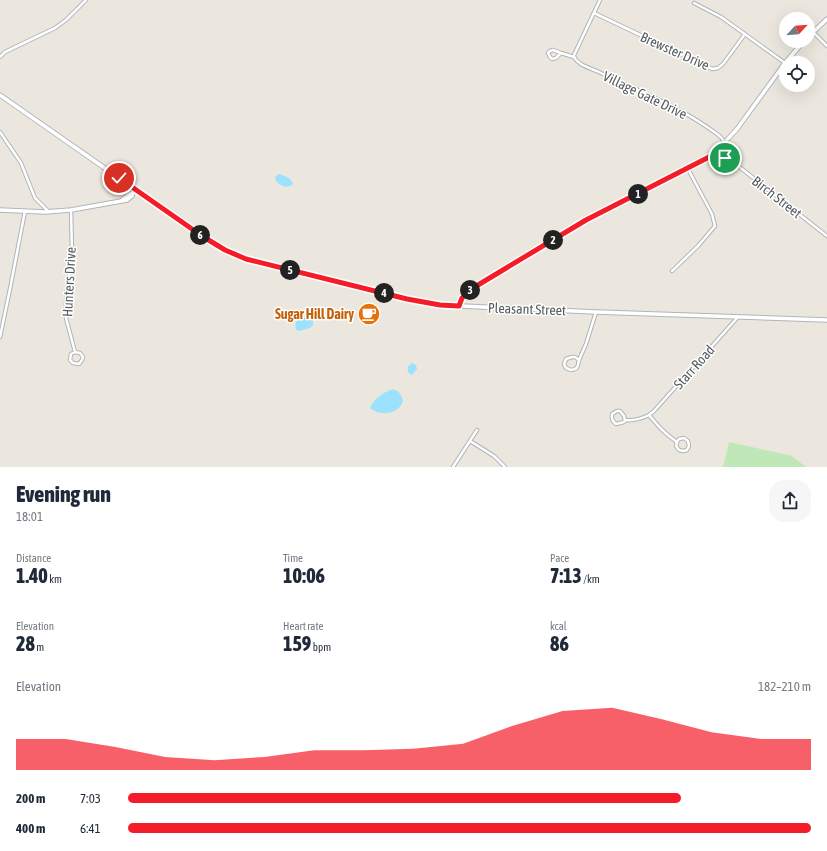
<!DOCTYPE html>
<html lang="en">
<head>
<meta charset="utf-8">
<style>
  body { margin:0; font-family:"Asap Condensed",sans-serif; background:#f6f6f7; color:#1f2937; height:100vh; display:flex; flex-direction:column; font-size:15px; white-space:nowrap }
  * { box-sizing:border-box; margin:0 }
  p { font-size:13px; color:#747a83 }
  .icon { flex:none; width:22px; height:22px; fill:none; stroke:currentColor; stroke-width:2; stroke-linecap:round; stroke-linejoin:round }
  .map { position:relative; height:467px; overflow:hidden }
  .details { display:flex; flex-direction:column; background:#fff; flex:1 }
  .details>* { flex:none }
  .needle { width:26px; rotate:64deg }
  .buttons { position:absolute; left:779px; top:12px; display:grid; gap:8px }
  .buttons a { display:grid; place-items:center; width:36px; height:36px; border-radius:50%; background:#fff; box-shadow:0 4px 16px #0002; font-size:20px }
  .pin { position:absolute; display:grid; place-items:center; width:34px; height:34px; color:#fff; margin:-17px; border:2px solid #fff; border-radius:50%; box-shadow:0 1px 4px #0007 }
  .km { position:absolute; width:20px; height:20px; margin:-10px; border-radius:50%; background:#222; color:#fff; font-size:11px; line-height:20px; text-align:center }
  .round { display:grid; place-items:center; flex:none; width:42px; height:42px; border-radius:16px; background:#f6f6f7 }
  .headline { display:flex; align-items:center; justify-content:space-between; height:68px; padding:0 16px }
  h1 { font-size:22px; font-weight:800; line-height:30px }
  .metrics { display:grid; grid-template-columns:repeat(3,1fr); gap:6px; height:68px; padding:4px 16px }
  .metrics div { display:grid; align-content:center }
  .metrics b { font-size:20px; font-weight:800 }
  .metrics small { font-size:11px; font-weight:400 }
  .metrics p { font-size:11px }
  .chart { height:112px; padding:8px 16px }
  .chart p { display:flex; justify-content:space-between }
  .chart svg { width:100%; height:72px; margin-top:4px; fill:#f51c2a; opacity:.7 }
  ul { padding:0 16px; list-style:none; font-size:13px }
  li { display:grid; grid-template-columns:64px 48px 1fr; align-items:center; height:30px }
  li i { height:10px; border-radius:5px; background:#f51c2a }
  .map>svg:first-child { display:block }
  .green { fill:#bfe7b8 }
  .water { fill:#9ce2ff }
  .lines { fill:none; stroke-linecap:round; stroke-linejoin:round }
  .minor-casing { stroke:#b0b4b8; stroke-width:4.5 }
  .secondary-casing { stroke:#b1b6bb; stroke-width:5.5 }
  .minor { stroke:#fff; stroke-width:2.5 }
  .secondary { stroke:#fff; stroke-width:3.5 }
  .route-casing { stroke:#fff; stroke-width:8 }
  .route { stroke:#f51c2a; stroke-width:5 }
  .labels { text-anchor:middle; stroke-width:3; stroke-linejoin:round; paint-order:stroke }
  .street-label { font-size:14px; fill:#585d61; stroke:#fff }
  .food-label { font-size:14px; font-weight:bold; fill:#c56008; stroke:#fff; text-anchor:end }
</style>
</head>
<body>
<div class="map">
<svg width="827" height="467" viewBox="0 0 827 467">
  <rect width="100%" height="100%" fill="#ece7de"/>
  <!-- green -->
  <polygon class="green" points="729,442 792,456 806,467 723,467"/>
  <!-- water -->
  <g class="water">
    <path d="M279 174C285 176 292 178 293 184 288 189 280 186 276 181L275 178 277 175Z"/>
    <path d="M299 317 312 318 313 321V325L310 328 299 331 296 330C295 324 295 322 299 317Z"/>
    <path d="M412 363 416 365 417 369 412 375H411L408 372C407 368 408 365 412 363Z"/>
    <path d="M393 389C400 391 402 396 403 402 401 405 399 409 396 410 388 415 377 414 370 408 375 397 383 393 393 389Z"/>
  </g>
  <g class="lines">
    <!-- minor casing -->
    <g class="minor-casing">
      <g id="minor">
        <polyline points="694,3 721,17 785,63"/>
        <polyline points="594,13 712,69 718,68 723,64 745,34"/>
        <polyline points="813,32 827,46"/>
        <path d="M561 53 553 50 550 51 548 53 550 57 552 59 556 58 561 53 574 57C579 66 591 68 599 72 627 86 656 97 683 112 695 119 706 126 717 134 726 140 726 148 728 158L827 236"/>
        <polyline points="0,57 5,52 55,28 66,20 86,0"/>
        <polyline points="574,57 574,55 600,0"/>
        <polyline points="0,132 21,163 35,198 49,212"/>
        <polyline points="713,155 728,158"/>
        <polyline points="71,210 72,252 66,303 66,318 75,352 80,353 83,357 82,360 79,364 73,363 70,360 71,354 75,352"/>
        <polyline points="672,271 698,246 715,226 712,214 688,169"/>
        <polyline points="0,337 10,289 25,211"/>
        <path d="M572 357H575L579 360C578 366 578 369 571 370L566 368 564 364 566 359Z"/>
        <polyline points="579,360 586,344 596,312"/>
        <polyline points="649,415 654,411 738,317"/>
        <path d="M625 420 624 422 616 424C613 422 611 419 612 414L617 411H620L624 416 625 420C634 421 641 419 649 415 659 427 664 433 677 442L679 439 684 438 688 441 689 446 687 450 683 451 679 450 676 446 677 442"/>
        <polyline points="470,441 494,456 505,467"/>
        <polyline points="453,467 477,430"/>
      </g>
    </g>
    <!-- secondary casing -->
    <g class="secondary-casing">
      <g id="secondary">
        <polyline points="808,37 827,19"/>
        <polyline points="0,95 202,236 225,249 246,259 407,299 440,305 596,312 827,320"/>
        <polyline points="0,210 45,212 71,210 127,200 132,196 133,193 130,194 122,200"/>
        <polyline points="459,306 462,298 473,288 586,220 713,155 737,129 785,63 804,41"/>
      </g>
    </g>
    <!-- minor -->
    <use href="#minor" class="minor"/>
    <!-- secondary -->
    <use href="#secondary" class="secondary"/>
  </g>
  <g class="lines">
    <!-- route casing -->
    <g class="route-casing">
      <polyline id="route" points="119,178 202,236 225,250 246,259 407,299 440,305 459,306 462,298 473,288 586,220 713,155 725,158"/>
    </g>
    <!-- route -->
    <use href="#route" class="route"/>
  </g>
  <!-- icons -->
  <defs>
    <g id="cafe-disc" transform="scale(1.15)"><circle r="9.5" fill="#e8710a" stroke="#fff"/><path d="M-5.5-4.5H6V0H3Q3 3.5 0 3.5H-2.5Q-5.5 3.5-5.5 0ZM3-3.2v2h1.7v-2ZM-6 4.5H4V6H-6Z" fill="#fff"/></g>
  </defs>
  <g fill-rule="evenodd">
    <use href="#cafe-disc" x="369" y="314"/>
  </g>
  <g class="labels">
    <!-- street labels -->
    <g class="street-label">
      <text transform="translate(675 51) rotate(24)" y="5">Brewster Drive</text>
      <text transform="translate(645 95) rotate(26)" y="5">Village Gate Drive</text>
      <text transform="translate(777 197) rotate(38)" y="5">Birch Street</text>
      <text transform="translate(69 282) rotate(-87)" y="5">Hunters Drive</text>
      <text transform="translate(527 309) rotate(2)" y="5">Pleasant Street</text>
      <text transform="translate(694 367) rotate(-48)" y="5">Starr Road</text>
    </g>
    <!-- food labels -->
    <g class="food-label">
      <text x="354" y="319">Sugar Hill Dairy</text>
    </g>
  </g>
</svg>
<div class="buttons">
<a><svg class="needle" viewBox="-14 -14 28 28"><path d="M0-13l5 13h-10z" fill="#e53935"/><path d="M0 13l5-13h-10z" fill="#747a83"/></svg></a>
<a><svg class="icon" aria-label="locate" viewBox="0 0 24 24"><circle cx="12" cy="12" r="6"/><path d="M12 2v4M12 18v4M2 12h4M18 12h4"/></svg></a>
</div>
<div class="pin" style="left:725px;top:158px;background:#1e9e55"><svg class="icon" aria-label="arrive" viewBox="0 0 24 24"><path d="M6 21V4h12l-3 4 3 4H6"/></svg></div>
<div class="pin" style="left:119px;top:178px;background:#d93025"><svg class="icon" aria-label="check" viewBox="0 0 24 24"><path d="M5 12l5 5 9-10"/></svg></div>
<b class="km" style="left:638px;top:194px">1</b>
<b class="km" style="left:553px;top:240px">2</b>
<b class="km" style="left:470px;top:290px">3</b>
<b class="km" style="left:384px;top:293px">4</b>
<b class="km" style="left:290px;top:270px">5</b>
<b class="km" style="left:200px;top:235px">6</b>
</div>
<section class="details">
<div class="headline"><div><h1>Evening run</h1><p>18:01</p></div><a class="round"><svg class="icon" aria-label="share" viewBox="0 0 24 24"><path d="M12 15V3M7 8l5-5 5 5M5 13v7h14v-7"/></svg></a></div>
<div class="metrics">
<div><p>Distance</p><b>1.40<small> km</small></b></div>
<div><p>Time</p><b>10:06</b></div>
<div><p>Pace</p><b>7:13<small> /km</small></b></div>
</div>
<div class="metrics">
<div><p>Elevation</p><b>28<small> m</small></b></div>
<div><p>Heart rate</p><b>159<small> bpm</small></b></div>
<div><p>kcal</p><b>86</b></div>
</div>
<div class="chart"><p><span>Elevation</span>182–210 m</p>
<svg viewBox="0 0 160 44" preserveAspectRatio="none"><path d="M0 44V25L10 25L20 30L30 36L40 38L50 36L60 32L70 32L80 31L90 28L100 17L110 8L120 6L130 13L140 21L150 25L160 25V44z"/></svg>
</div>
<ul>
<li><b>200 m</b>7:03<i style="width:81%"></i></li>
<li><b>400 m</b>6:41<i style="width:100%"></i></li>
</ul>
</section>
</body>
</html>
